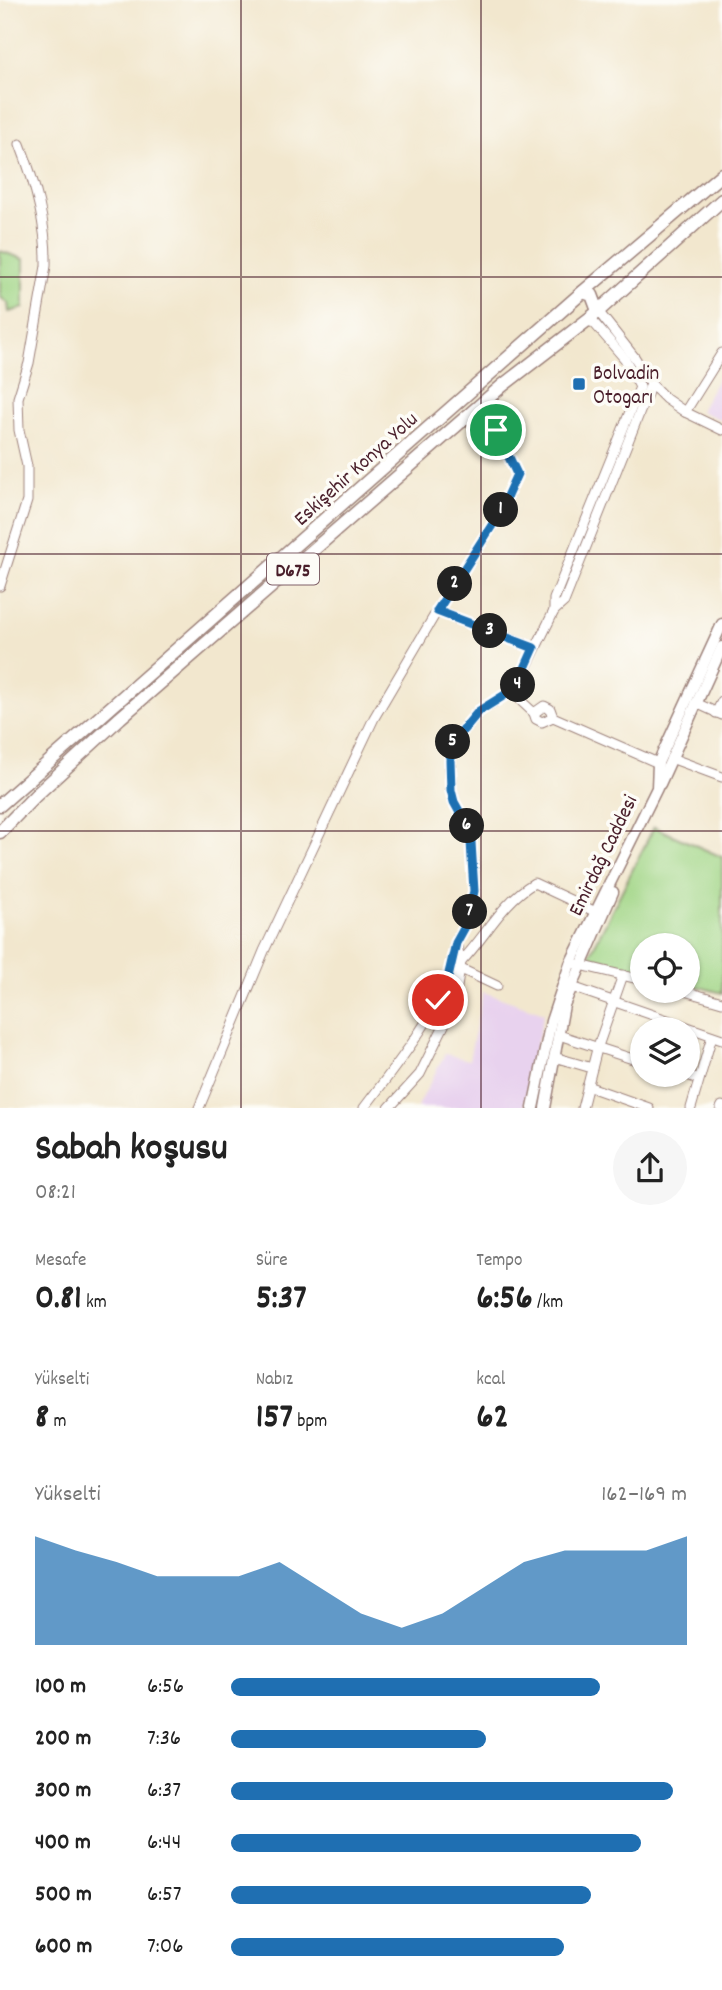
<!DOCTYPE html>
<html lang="tr">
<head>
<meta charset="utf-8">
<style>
  body { margin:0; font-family:Dekko,sans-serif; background:#f6f6f6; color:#222; height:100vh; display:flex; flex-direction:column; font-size:26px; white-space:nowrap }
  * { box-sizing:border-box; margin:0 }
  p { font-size:23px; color:#767676 }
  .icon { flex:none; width:38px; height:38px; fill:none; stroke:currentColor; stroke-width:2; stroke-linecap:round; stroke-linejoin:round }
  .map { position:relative; height:1108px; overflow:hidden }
  .details { display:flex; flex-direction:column; background:#fff; flex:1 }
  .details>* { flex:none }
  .buttons { position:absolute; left:630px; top:933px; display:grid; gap:14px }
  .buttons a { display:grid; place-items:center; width:70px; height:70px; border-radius:50%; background:#fff; box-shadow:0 2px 5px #0004; font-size:35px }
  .pin { position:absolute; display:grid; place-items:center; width:60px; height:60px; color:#fff; margin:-30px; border:4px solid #fff; border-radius:50%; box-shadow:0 2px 7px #0007 }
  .km { position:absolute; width:35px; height:35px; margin:-18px; border-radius:50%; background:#222; color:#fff; font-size:19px; line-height:35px; text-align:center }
  .round { display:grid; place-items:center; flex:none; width:74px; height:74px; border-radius:37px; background:#f6f6f6 }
  .headline { display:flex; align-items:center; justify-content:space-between; height:119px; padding:0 35px }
  h1 { font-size:38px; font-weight:800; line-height:52px }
  .figures { display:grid; grid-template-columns:repeat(3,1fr); gap:10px; height:119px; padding:7px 35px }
  .figures div { display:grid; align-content:center }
  .figures b { font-size:35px; font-weight:800 }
  .figures small { font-size:19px; font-weight:400 }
  .figures p { font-size:19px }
  .chart { height:196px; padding:14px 35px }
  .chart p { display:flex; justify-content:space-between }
  .chart svg { width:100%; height:126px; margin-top:7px; fill:#1f6fb2; opacity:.7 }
  ul { padding:0 35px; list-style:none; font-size:23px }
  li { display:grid; grid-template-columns:112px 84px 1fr; align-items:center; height:52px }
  li i { height:18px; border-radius:9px; background:#1f6fb2 }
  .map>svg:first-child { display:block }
  .built { fill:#e8d2ee }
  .green { fill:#a2d687; stroke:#767a59; stroke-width:2 }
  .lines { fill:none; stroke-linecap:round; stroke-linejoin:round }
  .minor-casing { stroke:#9e837c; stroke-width:11 }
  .major-casing { stroke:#9e837c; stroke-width:13 }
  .highway-casing { stroke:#9e837c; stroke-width:15 }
  .minor { stroke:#fff; stroke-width:9 }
  .major { stroke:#fff; stroke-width:10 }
  .highway { stroke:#fff; stroke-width:12 }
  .route-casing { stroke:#fff; stroke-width:14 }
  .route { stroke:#1f6fb2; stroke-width:9 }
  .grid { fill:none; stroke:#4a1f2b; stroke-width:2; stroke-opacity:0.55 }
  .poi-dot { fill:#1f6fb2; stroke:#fdfcf7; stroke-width:2.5 }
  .labels { text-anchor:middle; stroke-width:7; stroke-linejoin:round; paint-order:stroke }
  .shield { fill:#fdfcf7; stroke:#806168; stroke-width:2 }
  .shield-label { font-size:19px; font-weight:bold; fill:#4a1f2b }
  .poi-label { font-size:21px; fill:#4a1f2b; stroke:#fdfcf7; text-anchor:start }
  .street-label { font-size:21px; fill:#4a1f2b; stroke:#fdfcf7 }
</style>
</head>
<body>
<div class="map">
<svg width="722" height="1108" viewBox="0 0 722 1108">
  <rect width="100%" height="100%" fill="#fdfcf7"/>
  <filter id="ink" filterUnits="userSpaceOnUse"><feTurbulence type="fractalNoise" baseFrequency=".0143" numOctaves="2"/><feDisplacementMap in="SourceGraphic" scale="14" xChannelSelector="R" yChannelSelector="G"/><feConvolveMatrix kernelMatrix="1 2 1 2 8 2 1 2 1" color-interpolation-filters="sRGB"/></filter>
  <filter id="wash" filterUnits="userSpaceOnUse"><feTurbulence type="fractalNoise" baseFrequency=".00686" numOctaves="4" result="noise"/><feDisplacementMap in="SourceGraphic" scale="28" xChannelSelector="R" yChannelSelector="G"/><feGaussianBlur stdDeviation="1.57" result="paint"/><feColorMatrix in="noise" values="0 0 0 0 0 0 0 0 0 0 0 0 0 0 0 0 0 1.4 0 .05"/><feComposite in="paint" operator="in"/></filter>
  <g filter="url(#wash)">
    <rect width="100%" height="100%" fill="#f2e7ce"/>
    <!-- built -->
    <g class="built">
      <polygon points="722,370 722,420 700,411"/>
      <polygon points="483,992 544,1013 529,1076 524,1108 417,1108 445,1054 469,1060"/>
    </g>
    <!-- green -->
    <g class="green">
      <polygon points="0,251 24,259 24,308 9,312 8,303 0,297"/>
      <polygon points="654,827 722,857 722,993 688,984 688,945 642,945 642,971 589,956"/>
    </g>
  </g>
  <g filter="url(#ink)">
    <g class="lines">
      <!-- minor casing -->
      <g class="minor-casing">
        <g id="minor">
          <polyline points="598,311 635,358 651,384 666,399 685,412 722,430"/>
          <polyline points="587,321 594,323 625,359 640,387"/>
          <polyline points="685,412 722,353"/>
          <path d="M0 586 27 501V466L19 430 18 398 29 363 46 266C47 224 35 183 20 144"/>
          <polyline points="437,611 534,648"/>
          <polyline points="554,611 554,599 640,387"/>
          <polyline points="516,688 521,701 534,713 536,719 542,722 553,717 658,763"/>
          <polyline points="696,703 722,715"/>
          <polyline points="534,713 544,706 550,709 553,717"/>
          <polyline points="716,713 722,701"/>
          <polyline points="671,758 722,777"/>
          <path d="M461 962C486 936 502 902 534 883L596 912"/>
          <polyline points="576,964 642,980"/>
          <polyline points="461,969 497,986"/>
          <polyline points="572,987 722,1039"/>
          <polyline points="681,990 722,1002"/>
          <polyline points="559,1035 642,1062"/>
          <polyline points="554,1057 592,1068"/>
          <polyline points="685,1074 698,1079"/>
          <polyline points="587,1086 649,1108"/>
          <polyline points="199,1108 264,951 374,718 437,611 498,516 517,474 496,430"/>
          <path d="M364 1108C391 1072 429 1025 446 984 451 972 452 959 455 946"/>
          <polyline points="389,1108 420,1074 454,1005 461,962 456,943 467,923 474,891 474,866 468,828 454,802 451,790 450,759 453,742 479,711 516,688 554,611 564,602 651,384"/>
          <polyline points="582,1108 597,1049 623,975"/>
          <polyline points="691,1108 712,1036"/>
          <polyline points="721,1108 722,1106"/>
        </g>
      </g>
      <!-- major casing -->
      <g class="major-casing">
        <g id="major">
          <polyline points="660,784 722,647"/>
          <polyline points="533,1108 551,1021 570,964 657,788 658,763 722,624"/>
          <polyline points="545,1108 564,1005 613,892"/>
        </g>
      </g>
      <!-- highway casing -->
      <g class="highway-casing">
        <g id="highway">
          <polyline points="583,292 592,295 598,311"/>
          <polyline points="0,805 577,297 722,174"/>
          <polyline points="0,832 35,796 120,718 502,386 594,315 722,200"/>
        </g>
      </g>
      <!-- minor -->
      <use href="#minor" class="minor"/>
      <!-- major -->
      <use href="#major" class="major"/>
      <!-- highway -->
      <use href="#highway" class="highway"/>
    </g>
  </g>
  <g class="lines" filter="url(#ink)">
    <!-- route casing -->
    <g class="route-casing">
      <polyline id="route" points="438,1000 447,982 456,943 467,923 474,891 471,842 464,820 454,802 451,790 450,760 453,742 479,711 516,688 534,648 437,611 498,516 517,474 496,430"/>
    </g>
    <!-- route -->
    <use href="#route" class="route"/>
  </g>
  <!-- grid -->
  <path class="grid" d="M241 0V1108M481 0V1108M0 277H722M0 554H722M0 831H722"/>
  <!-- markers -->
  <rect class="poi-dot" x="572" y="377" width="14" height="14" rx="3.5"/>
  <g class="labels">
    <!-- shield labels -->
    <rect class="shield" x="267" y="553.5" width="52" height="31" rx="5"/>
    <g class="shield-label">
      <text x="293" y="576">D675</text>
    </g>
    <!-- poi labels -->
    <g class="poi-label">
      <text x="593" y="379">Bolvadin<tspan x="593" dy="24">Otogarı</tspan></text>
    </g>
    <!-- street labels -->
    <g class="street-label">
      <text transform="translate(355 468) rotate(-42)" y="7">Eskişehir Konya Yolu</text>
      <text transform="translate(602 855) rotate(-64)" y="7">Emirdağ Caddesi</text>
    </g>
  </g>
</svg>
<div class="buttons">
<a><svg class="icon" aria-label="locate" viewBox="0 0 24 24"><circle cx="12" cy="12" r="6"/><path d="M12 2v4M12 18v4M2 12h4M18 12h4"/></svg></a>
<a><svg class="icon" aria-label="layers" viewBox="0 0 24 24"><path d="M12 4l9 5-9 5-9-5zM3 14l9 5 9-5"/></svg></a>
</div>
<div class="pin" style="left:496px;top:430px;background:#1e9e55"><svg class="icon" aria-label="arrive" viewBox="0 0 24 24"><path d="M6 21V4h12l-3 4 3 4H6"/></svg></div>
<div class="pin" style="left:438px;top:1000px;background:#d93025"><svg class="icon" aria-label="check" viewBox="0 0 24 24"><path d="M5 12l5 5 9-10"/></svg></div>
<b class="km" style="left:501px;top:510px">1</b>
<b class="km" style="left:455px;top:584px">2</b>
<b class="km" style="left:490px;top:631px">3</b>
<b class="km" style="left:518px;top:685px">4</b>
<b class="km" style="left:453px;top:742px">5</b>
<b class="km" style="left:467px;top:826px">6</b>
<b class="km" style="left:470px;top:912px">7</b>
</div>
<section class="details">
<div class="headline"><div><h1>Sabah koşusu</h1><p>08:21</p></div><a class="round"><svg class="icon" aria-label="share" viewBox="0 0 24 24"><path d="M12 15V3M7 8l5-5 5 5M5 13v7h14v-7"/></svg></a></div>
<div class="figures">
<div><p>Mesafe</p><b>0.81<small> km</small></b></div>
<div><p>Süre</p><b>5:37</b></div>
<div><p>Tempo</p><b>6:56<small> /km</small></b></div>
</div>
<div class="figures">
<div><p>Yükselti</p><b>8<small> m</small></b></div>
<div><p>Nabız</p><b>157<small> bpm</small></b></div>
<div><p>kcal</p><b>62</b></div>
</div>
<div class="chart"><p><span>Yükselti</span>162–169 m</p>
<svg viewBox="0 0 160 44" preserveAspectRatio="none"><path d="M0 44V6L10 11L20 15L30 20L40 20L50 20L60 15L70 24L80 33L90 38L100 33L110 24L120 15L130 11L140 11L150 11L160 6V44z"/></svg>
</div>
<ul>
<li><b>100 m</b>6:56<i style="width:81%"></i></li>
<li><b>200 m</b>7:36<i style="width:56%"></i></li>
<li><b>300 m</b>6:37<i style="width:97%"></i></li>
<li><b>400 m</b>6:44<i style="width:90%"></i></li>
<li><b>500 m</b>6:57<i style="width:79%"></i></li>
<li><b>600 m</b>7:06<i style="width:73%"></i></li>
</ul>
</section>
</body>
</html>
